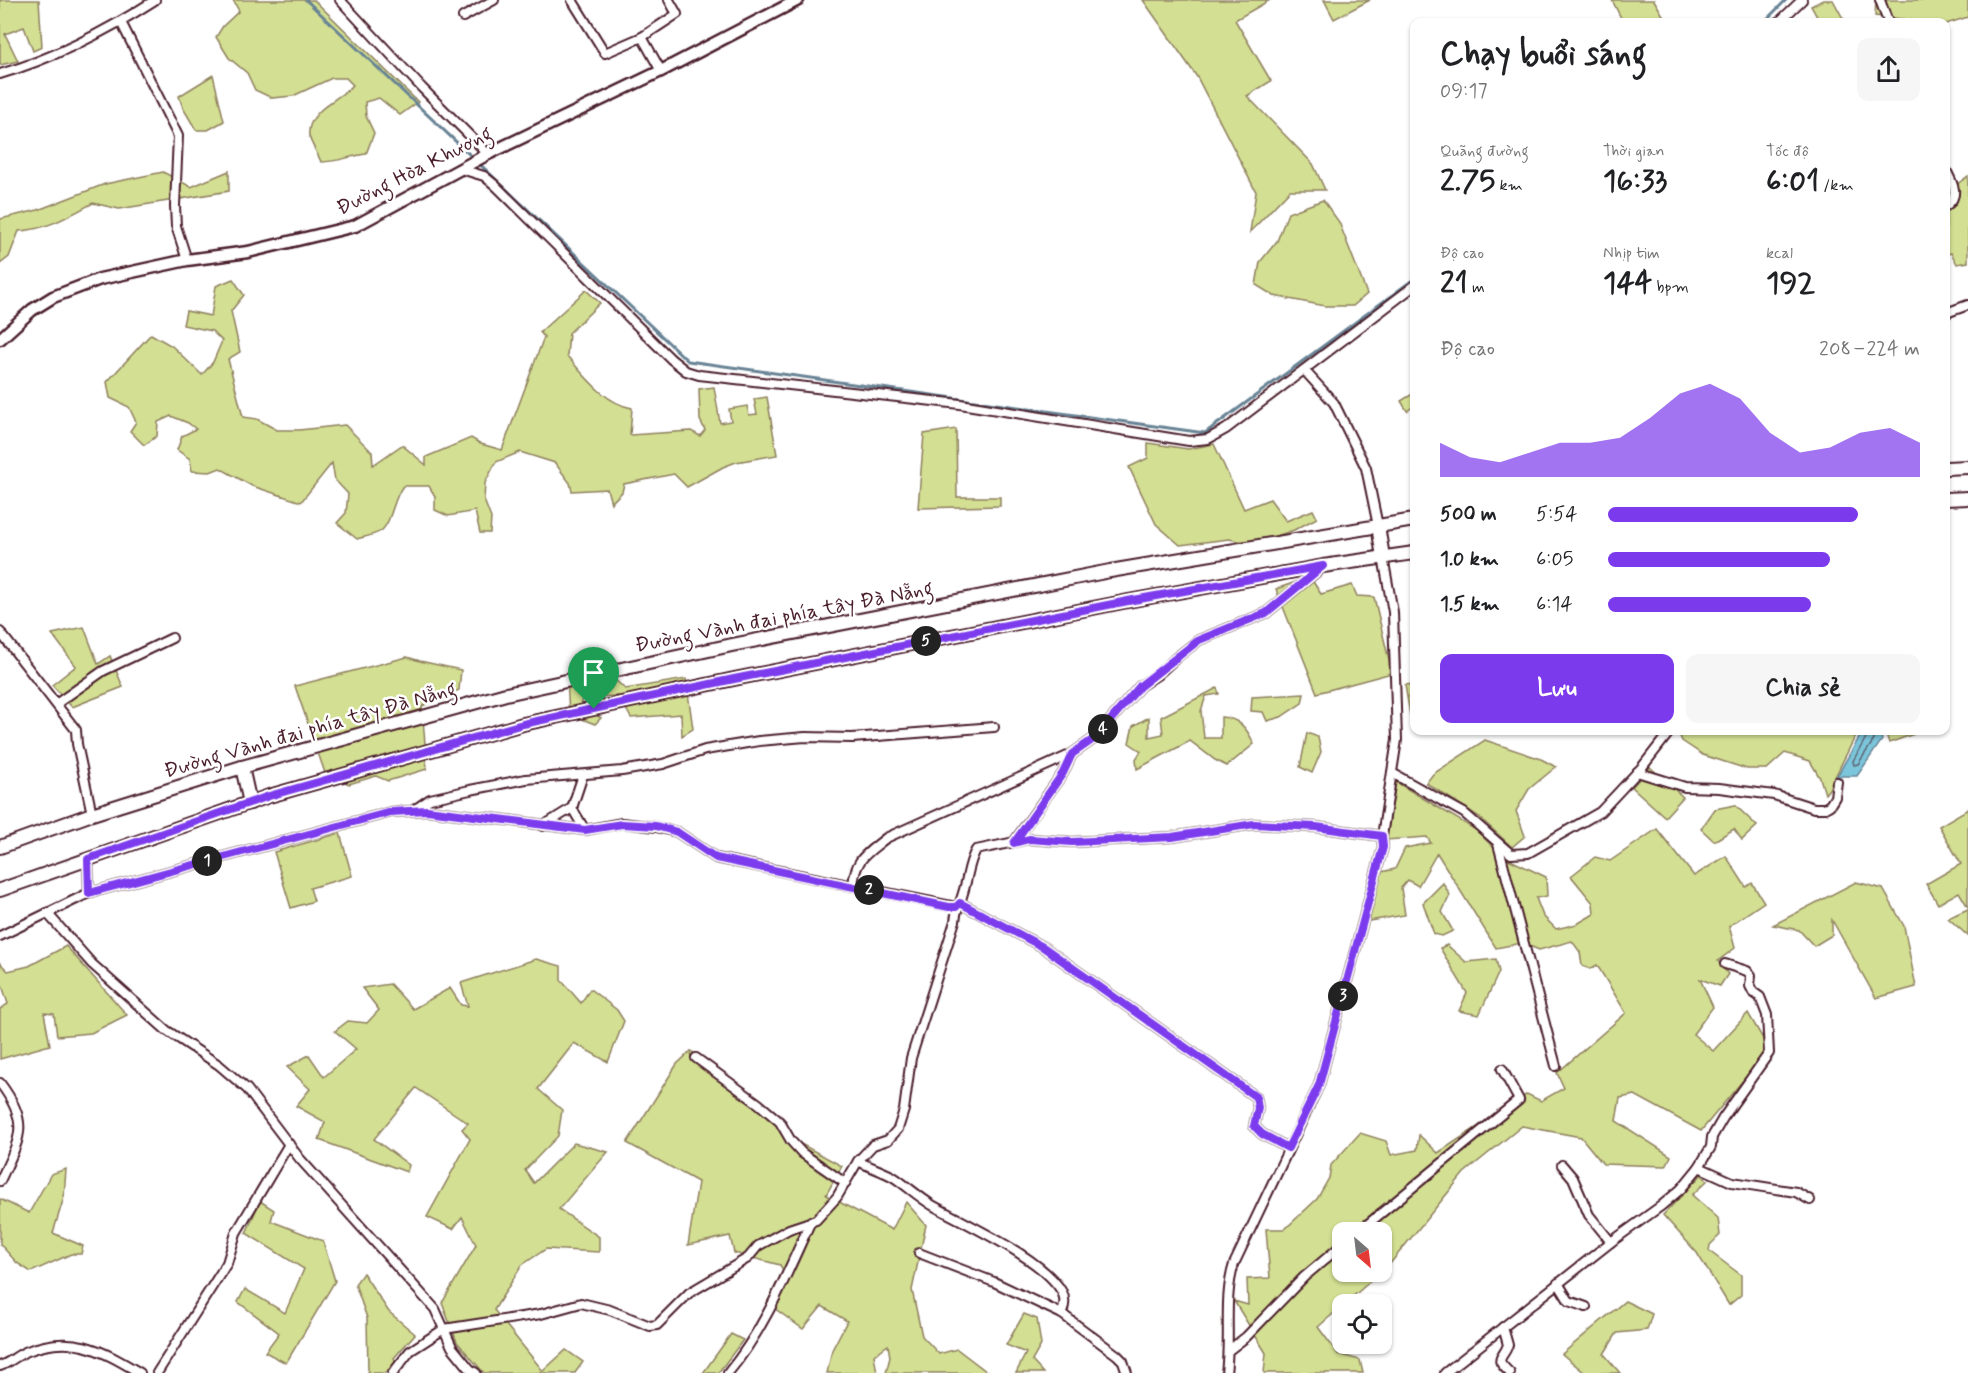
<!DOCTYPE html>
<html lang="vi">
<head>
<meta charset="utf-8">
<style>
  body { margin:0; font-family:Mynerve,sans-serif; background:#f6f6f6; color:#202124; height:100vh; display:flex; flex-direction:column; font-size:22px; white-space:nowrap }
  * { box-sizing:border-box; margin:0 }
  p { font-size:20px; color:#757577 }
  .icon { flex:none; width:33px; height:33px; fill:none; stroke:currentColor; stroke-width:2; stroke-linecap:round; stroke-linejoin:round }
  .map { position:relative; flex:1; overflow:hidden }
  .side { position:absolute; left:1410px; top:18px; width:540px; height:717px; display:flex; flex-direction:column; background:#fff; border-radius:12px; box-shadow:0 2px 4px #0004 }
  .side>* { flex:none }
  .needle { width:39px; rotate:152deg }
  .buttons { position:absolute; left:1332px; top:1222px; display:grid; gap:12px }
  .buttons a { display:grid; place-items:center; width:60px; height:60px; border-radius:12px; background:#fff; box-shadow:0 2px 4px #0004; font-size:30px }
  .pin { position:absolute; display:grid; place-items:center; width:51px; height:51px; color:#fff; margin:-62px -26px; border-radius:50% 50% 50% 0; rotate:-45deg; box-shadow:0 0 6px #0007 }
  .pin .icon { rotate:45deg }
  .km { position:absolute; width:30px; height:30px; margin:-15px; border-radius:50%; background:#222; color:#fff; font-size:16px; line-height:30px; text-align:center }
  .round { display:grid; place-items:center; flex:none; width:63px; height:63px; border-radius:12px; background:#f6f6f6 }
  .overview { display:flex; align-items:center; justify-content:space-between; height:102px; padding:0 30px }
  h1 { font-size:33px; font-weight:800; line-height:45px }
  .stats { display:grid; grid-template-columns:repeat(3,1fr); gap:9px; height:102px; padding:6px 30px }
  .stats div { display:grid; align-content:center }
  .stats b { font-size:30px; font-weight:800 }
  .stats small { font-size:16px; font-weight:400 }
  .stats p { font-size:16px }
  .chart { height:168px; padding:12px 30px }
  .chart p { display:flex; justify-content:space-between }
  .chart svg { width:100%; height:108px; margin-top:6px; fill:#7c3aed; opacity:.7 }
  .primary-button { display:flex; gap:12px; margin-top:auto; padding:12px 30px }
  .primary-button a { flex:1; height:69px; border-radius:12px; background:#7c3aed; color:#fff; font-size:24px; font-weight:800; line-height:69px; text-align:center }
  .primary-button a+a { background:#f6f6f6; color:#202124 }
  ul { padding:0 30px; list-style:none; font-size:20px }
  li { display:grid; grid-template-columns:96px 72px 1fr; align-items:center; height:45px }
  li i { height:15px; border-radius:8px; background:#7c3aed }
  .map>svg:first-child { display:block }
  .green { fill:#d3df92; stroke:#8e7f5e; stroke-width:1.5 }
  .water { fill:#7bc6db; stroke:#678395; stroke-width:1.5 }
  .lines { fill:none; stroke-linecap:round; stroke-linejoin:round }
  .shore { stroke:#5e6271; stroke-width:1.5 }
  .stream { stroke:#678395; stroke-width:3 }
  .street-casing { stroke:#4a1f2b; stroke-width:12 }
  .secondary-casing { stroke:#4a1f2b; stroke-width:15 }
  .primary-casing { stroke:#4a1f2b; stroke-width:16 }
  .street { stroke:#fff; stroke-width:8 }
  .secondary { stroke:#fff; stroke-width:10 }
  .primary { stroke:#fff; stroke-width:12 }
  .route-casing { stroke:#fff; stroke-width:12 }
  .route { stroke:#7c3aed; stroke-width:8 }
  .labels { text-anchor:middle; stroke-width:5; stroke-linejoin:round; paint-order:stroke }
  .street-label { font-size:21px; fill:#4a1f2b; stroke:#fff }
</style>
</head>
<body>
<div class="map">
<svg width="1968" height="1373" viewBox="0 0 1968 1373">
  <rect width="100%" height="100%" fill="#fff"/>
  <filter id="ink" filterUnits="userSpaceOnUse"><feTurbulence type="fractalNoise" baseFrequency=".0167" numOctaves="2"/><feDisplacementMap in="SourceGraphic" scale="12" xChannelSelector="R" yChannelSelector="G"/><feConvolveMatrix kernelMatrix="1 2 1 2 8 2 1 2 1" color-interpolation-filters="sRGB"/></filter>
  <g filter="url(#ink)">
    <!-- green -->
    <g class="green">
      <polygon points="0,0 39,0 42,47 33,51 24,27 5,34 18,61 0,65"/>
      <path d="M233 0H314L418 102 400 115 379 98 365 102 366 116 374 133 366 154C351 156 337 162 321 162 318 154 311 144 309 136 306 111 340 99 353 85L346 78H332L293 96 272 98 255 90 247 73 229 58 216 37 223 26 239 11Z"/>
      <polygon points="1143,0 1270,0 1235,20 1271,81 1247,96 1313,164 1325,190 1290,190 1250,232 1256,192 1197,77"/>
      <polygon points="1324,0 1370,0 1334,19"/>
      <polygon points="1612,0 1654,0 1667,22 1623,22"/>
      <polygon points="1823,0 1833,0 1845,22 1820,22 1811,6"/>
      <polygon points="1876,0 1968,0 1968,17 1946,24 1875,16"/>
      <polygon points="213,75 224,121 208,130 196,130 183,108 179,96"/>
      <path d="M229 171V191L119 209 93 203C69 216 46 230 19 231L9 257 0 264V219L38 210 105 184 163 172 191 187Z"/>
      <polygon points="1968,176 1968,262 1957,264 1951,253 1946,255 1946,178 1952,188"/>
      <polygon points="1323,200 1339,222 1367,294 1353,306 1325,306 1274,296 1256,285 1260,262 1277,241 1288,213"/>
      <path d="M233 279 244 295 231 311 240 352 228 359 243 417 257 419 277 430H299L345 425 372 452 373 465 402 445 426 465V457L471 438 481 444 502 450 544 337 540 332 586 290 600 303 569 333 567 356C585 376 604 403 632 408L630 435 691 431 700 436 705 430 700 420 699 389 714 387 720 423 731 421 729 409 747 406 749 415 757 414 754 399 767 397 777 455 736 462 723 467 687 487 674 474 624 484 622 492 611 503 607 489 572 491 570 483 555 463 520 452 496 462 485 483 484 500 491 518 490 533H480L475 511 448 516 435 510V497L429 486H403C393 498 392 522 381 531 375 535 364 537 357 539L337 523 346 513 348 494 335 480 332 463 301 502 252 486 220 468 210 472 192 471 190 459 177 450 182 436 196 429 188 423 171 416 158 422 157 436 144 445 130 431 136 422 129 407 110 398 107 382 151 334 172 346 202 375 213 362 222 341 212 331 183 325 186 311 211 316 216 286Z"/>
      <polygon points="1414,393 1414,406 1407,411 1401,401"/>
      <polygon points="956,429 957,497 1000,497 1000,506 918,508 924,434"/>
      <polygon points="1148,443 1188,449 1214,444 1244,509 1270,499 1286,521 1313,510 1317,518 1294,530 1253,544 1229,539 1180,545 1156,524 1129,467 1148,458"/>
      <polygon points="1310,577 1321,594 1352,585 1357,596 1374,597 1392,673 1317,693 1276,589"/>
      <polygon points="84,627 98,664 110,656 123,687 72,707 52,685 76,666 52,634"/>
      <polygon points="407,657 420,661 461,670 459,690 422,706 427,769 388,781 376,776 349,784 325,773 295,686"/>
      <polygon points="605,670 625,689 686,679 693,729 682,736 681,714 631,718 619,696 583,697 580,705 601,718 595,724 569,714 567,679"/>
      <polygon points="1414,684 1414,716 1410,715 1405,685"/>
      <path d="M1217 688 1219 694 1206 696 1201 711 1204 738H1221V717C1239 718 1247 728 1254 744L1227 766 1215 760 1190 741 1137 769 1136 759 1141 751 1129 743 1133 726 1149 717V737L1163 734 1161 717Z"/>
      <polygon points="1304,694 1302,703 1281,717 1267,721 1263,712 1251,711 1252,697"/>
      <polygon points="1678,731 1678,730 1858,731 1829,789 1825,794 1820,778 1810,761 1785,753 1767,769 1747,769 1703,755 1682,741"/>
      <polygon points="1885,731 1913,731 1914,734 1889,743"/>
      <polygon points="1307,733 1318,737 1321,752 1312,773 1300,767"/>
      <polygon points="1485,740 1541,759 1556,767 1529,789 1516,811 1525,836 1512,847 1478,816 1426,783 1433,774"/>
      <polygon points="1650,767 1683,797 1665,817 1632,787"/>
      <polygon points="1396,782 1476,830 1502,856 1546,877 1547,896 1536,898 1543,916 1556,929 1577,924 1594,914 1593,903 1571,876 1595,857 1610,861 1657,829 1694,876 1726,856 1746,887 1752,883 1764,902 1729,926 1735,948 1718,961 1728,974 1720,986 1700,979 1713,1007 1693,1034 1713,1051 1748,1013 1769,1049 1701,1131 1635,1095 1620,1098 1616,1121 1671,1156 1666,1166 1603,1164 1581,1137 1522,1126 1464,1173 1389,1265 1382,1272 1382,1233 1342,1233 1342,1272 1381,1272 1318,1327 1338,1354 1360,1360 1363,1373 1264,1373 1266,1353 1234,1301 1248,1305 1247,1279 1270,1278 1266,1229 1285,1229 1317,1199 1329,1178 1331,1165 1360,1133 1386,1141 1391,1155 1417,1150 1419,1135 1438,1153 1527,1094 1541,1101 1564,1088 1557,1073 1626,1013 1597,965 1590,969 1582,966 1580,952 1572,941 1539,950 1522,943 1496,948 1437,853 1418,886 1408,880 1401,888 1405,915 1369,921 1381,872 1395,869 1405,848 1431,843 1427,837 1386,840"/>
      <polygon points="1735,805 1757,826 1742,840 1734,829 1714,841 1701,829 1715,809"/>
      <polygon points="1968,809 1968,907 1959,892 1938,904 1926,884 1961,864 1939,826"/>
      <polygon points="340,833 352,876 310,888 314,901 291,908 274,852"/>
      <polygon points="1856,882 1883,889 1904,926 1916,987 1876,998 1832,920 1832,935 1814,946 1799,930 1773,925"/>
      <polygon points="1443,883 1450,895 1442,912 1453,931 1442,936 1434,934 1423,903"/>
      <polygon points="1968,909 1968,936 1948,918"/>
      <polygon points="1447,945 1466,962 1496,959 1499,972 1479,1015 1459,1011 1467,993 1440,948"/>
      <polygon points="66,946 127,1015 91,1033 57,1036 54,1014 44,1013 50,1045 0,1059 0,1009 8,1004 2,985 0,985 0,963 8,971 29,966"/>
      <polygon points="536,959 561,966 561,980 581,1003 590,989 617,1010 624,1021 608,1062 574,1043 538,1089 562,1110 558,1136 525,1170 534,1183 574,1143 608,1152 559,1209 599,1237 599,1252 546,1249 522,1265 494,1310 543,1371 566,1350 583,1362 575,1373 484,1373 457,1342 442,1303 476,1245 462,1217 453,1229 427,1217 470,1139 462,1129 468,1123 416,1088 374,1139 409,1165 407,1172 319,1140 325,1122 296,1106 310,1089 287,1067 309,1055 324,1077 356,1049 335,1031 348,1021 367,1023 379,1010 362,988 390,984 413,1009 450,988 461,1005 468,1006 461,983"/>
      <polygon points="691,1051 775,1111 799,1143 842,1166 826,1195 892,1230 906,1202 926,1225 912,1290 922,1336 939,1354 957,1349 986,1371 994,1373 886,1373 890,1357 888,1345 874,1355 877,1373 827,1373 832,1350 847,1321 822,1306 803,1329 767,1303 783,1270 780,1265 734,1253 730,1236 688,1245 698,1182 627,1143 677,1064"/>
      <polygon points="66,1169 64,1197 53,1233 83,1246 81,1254 71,1254 31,1272 17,1263 0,1244 0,1199 29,1213 51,1174"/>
      <polygon points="1702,1174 1707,1181 1692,1195 1718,1218 1720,1235 1710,1245 1709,1251 1741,1275 1741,1295 1729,1305 1697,1253 1663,1215"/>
      <polygon points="260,1201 274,1210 271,1221 323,1241 335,1281 286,1363 265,1352 279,1333 238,1302 245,1289 285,1313 304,1269 246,1233"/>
      <polygon points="363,1273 389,1312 415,1334 394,1358 400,1373 368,1373 367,1318 355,1284"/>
      <polygon points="1625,1301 1652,1314 1647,1330 1617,1333 1604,1354 1620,1373 1585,1373 1562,1354"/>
      <polygon points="1024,1314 1037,1319 1041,1345 1032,1361 1043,1373 1016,1373 1026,1353 1006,1345"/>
      <polygon points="731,1334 743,1340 718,1373 703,1373"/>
    </g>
    <!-- water -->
    <polygon class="water" points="1863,731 1879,731 1882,740 1857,776 1837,776"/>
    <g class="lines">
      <!-- shore -->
      <polygon class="shore" points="1871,732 1873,734 1874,740 1858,764 1854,765 1853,761 1868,734"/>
      <!-- stream -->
      <g class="stream">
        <polyline points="306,0 688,361 1205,433 1414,279"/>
        <polyline points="1764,22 1786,0"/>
      </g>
      <!-- street casing -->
      <g class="street-casing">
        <g id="street">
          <polyline points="340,0 422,88 488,154"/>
          <polyline points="572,0 605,53 642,37 677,14 669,0"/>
          <polyline points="1880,0 1888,22"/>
          <polyline points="463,17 494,0"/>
          <polyline points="121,22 178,136 175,206 176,226 187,260"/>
          <polyline points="1779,22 1802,0"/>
          <polyline points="642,37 661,71"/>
          <path d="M0 74C55 58 107 31 155 0"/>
          <polyline points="461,169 484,176 495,185 671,359 686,371 699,375 960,404 1189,441 1208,439 1226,429 1414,286"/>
          <path d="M1946 170C1952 183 1961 195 1946 206"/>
          <polyline points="1946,313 1968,305"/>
          <polyline points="1304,370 1334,403 1366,468 1378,526"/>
          <polyline points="0,632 76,730 77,744 92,814"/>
          <polyline points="56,704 103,671 172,638"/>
          <polyline points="1637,772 1685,787 1719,788 1774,795 1814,808 1825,808 1830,805 1835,797 1837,782"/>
          <polyline points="1392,773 1464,813 1511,854 1528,853 1600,812 1643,766 1671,730"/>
          <polyline points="572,808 585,830"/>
          <polyline points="414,810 430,799 470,790 526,779 622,771 663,764 705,750 759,741 805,737 852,738 994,727"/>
          <polyline points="543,826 572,808 583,775"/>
          <polyline points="1014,842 1063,773 1072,754"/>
          <polyline points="1498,844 1556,1066"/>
          <polyline points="88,859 89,893"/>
          <path d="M853 886C855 859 865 855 886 838L1072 754 1095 738 1140 686 1157 675 1177 657 1199 640 1266 613 1320 569"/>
          <polyline points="960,903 1043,947 1256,1097 1258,1108 1254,1126 1262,1134 1288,1148"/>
          <polyline points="47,913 92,964 166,1030 219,1065 247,1089 300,1159 435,1309 452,1347 470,1369 476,1373"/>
          <polyline points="0,936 89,893 391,812 427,810 585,830 622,823 656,827 677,832 716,858 956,907"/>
          <polyline points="696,1058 759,1104 780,1122 791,1141 802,1153 845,1183"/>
          <path d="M0 1083C31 1124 20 1138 0 1181"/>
          <path d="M858 1161C869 1167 886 1172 895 1178 908 1187 919 1197 932 1205 966 1224 1044 1259 1062 1292 1066 1300 1064 1306 1062 1314"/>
          <polyline points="1562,1165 1573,1178 1589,1215 1611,1242"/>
          <polyline points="1699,1167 1732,1182 1796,1192 1810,1200"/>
          <polyline points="1357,1233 1519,1100 1502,1069"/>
          <polyline points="919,1253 994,1282 1062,1314 1117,1355 1123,1361 1127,1373"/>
          <polyline points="1558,1283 1569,1301 1586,1307"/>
          <path d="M1503 1327 1508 1345C1502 1361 1493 1357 1510 1373"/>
          <polyline points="1229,1350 1246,1337 1304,1277 1342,1245"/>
          <path d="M0 1366C9 1363 16 1356 25 1352 71 1333 100 1349 140 1373"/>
          <polyline points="157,1373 227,1263 236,1233 289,1144"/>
          <path d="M393 1373 410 1351 444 1329 541 1314 581 1303 610 1310 650 1326 657 1325 689 1293 748 1258 758 1246 789 1229 816 1220 837 1197 858 1161 873 1145 888 1140 898 1129 904 1110 911 1058 955 921C956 908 960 905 963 893 968 878 968 864 976 850L1029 839 1072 842 1172 837 1254 824 1316 827 1382 836"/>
          <path d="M728 1373C765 1329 787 1273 811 1221"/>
          <path d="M1226 1373C1231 1336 1223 1299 1234 1264L1319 1085 1383 847 1382 836 1397 740 1393 612 1383 557"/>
          <polyline points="1445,1373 1611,1242 1661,1206 1681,1189 1699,1167 1711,1147 1712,1137 1723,1118 1769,1053 1767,1015 1760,997 1753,992 1750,986 1751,975 1747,971 1725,964"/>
        </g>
      </g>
      <!-- secondary casing -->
      <g class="secondary-casing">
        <polyline id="secondary" points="0,339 32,310 53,297 100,279 187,260 248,252 355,226 488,154 661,71 798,0"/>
      </g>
      <!-- primary casing -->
      <g class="primary-casing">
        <g id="primary">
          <polyline points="1946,468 1968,467"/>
          <polyline points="1946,499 1968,498"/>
          <polyline points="1378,526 1383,557"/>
          <polyline points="242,767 250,803"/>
          <polyline points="0,847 92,814 242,767 506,694 732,645 1110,571 1414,520"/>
          <polyline points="0,890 269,796 523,724 734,679 1128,601 1323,566 1414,553"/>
        </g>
      </g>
      <!-- street -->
      <use href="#street" class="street"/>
      <!-- secondary -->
      <use href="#secondary" class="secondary"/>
      <!-- primary -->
      <use href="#primary" class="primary"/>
    </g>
  </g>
  <g class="lines" filter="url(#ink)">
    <!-- route casing -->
    <g class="route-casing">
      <polygon id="route" points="1323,566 1266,613 1199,640 1140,686 1095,738 1072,754 1063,773 1014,843 1029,839 1072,842 1172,837 1254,824 1316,827 1382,836 1383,847 1319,1085 1288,1148 1262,1134 1254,1126 1258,1108 1256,1097 1043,947 960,903 956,907 949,907 716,858 677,832 656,826 622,824 585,830 427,810 391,812 89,893 88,859 269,796 523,724 734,679 1128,601"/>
    </g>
    <!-- route -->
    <use href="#route" class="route"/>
  </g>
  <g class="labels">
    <!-- street labels -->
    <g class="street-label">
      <text transform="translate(414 170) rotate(-27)" y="7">Đường Hòa Khương</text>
      <text transform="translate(784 616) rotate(-11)" y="7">Đường Vành đai phía tây Đà Nẵng</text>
      <text transform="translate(310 729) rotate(-16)" y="7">Đường Vành đai phía tây Đà Nẵng</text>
    </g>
  </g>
</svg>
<div class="buttons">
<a><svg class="needle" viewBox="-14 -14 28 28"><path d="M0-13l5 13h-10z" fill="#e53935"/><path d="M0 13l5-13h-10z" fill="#757577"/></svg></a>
<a><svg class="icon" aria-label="locate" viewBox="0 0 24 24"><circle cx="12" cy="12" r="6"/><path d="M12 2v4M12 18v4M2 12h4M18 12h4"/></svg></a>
</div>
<div class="pin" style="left:594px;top:709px;background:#1e9e55"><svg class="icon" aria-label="arrive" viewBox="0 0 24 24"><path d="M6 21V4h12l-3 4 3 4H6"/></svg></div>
<b class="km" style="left:207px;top:861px">1</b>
<b class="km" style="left:869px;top:890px">2</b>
<b class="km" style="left:1343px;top:996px">3</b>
<b class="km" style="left:1103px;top:729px">4</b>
<b class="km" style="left:926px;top:641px">5</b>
<section class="side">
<div class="overview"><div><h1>Chạy buổi sáng</h1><p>09:17</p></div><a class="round"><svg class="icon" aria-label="share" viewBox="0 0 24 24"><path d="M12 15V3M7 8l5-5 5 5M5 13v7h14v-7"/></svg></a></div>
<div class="stats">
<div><p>Quãng đường</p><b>2.75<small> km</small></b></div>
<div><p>Thời gian</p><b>16:33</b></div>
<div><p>Tốc độ</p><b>6:01<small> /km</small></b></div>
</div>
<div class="stats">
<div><p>Độ cao</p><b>21<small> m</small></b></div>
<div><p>Nhịp tim</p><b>144<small> bpm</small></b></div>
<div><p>kcal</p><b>192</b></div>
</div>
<div class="chart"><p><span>Độ cao</span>208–224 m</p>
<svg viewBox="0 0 160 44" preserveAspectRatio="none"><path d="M0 44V30L10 36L20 38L30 34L40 30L50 30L60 28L70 20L80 10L90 6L100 12L110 26L120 34L130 32L140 26L150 24L160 30V44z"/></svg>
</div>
<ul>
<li><b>500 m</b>5:54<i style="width:80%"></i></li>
<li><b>1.0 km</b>6:05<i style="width:71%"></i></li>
<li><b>1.5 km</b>6:14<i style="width:65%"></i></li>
</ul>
<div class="primary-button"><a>Lưu</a><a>Chia sẻ</a></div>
</section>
</div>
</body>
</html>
